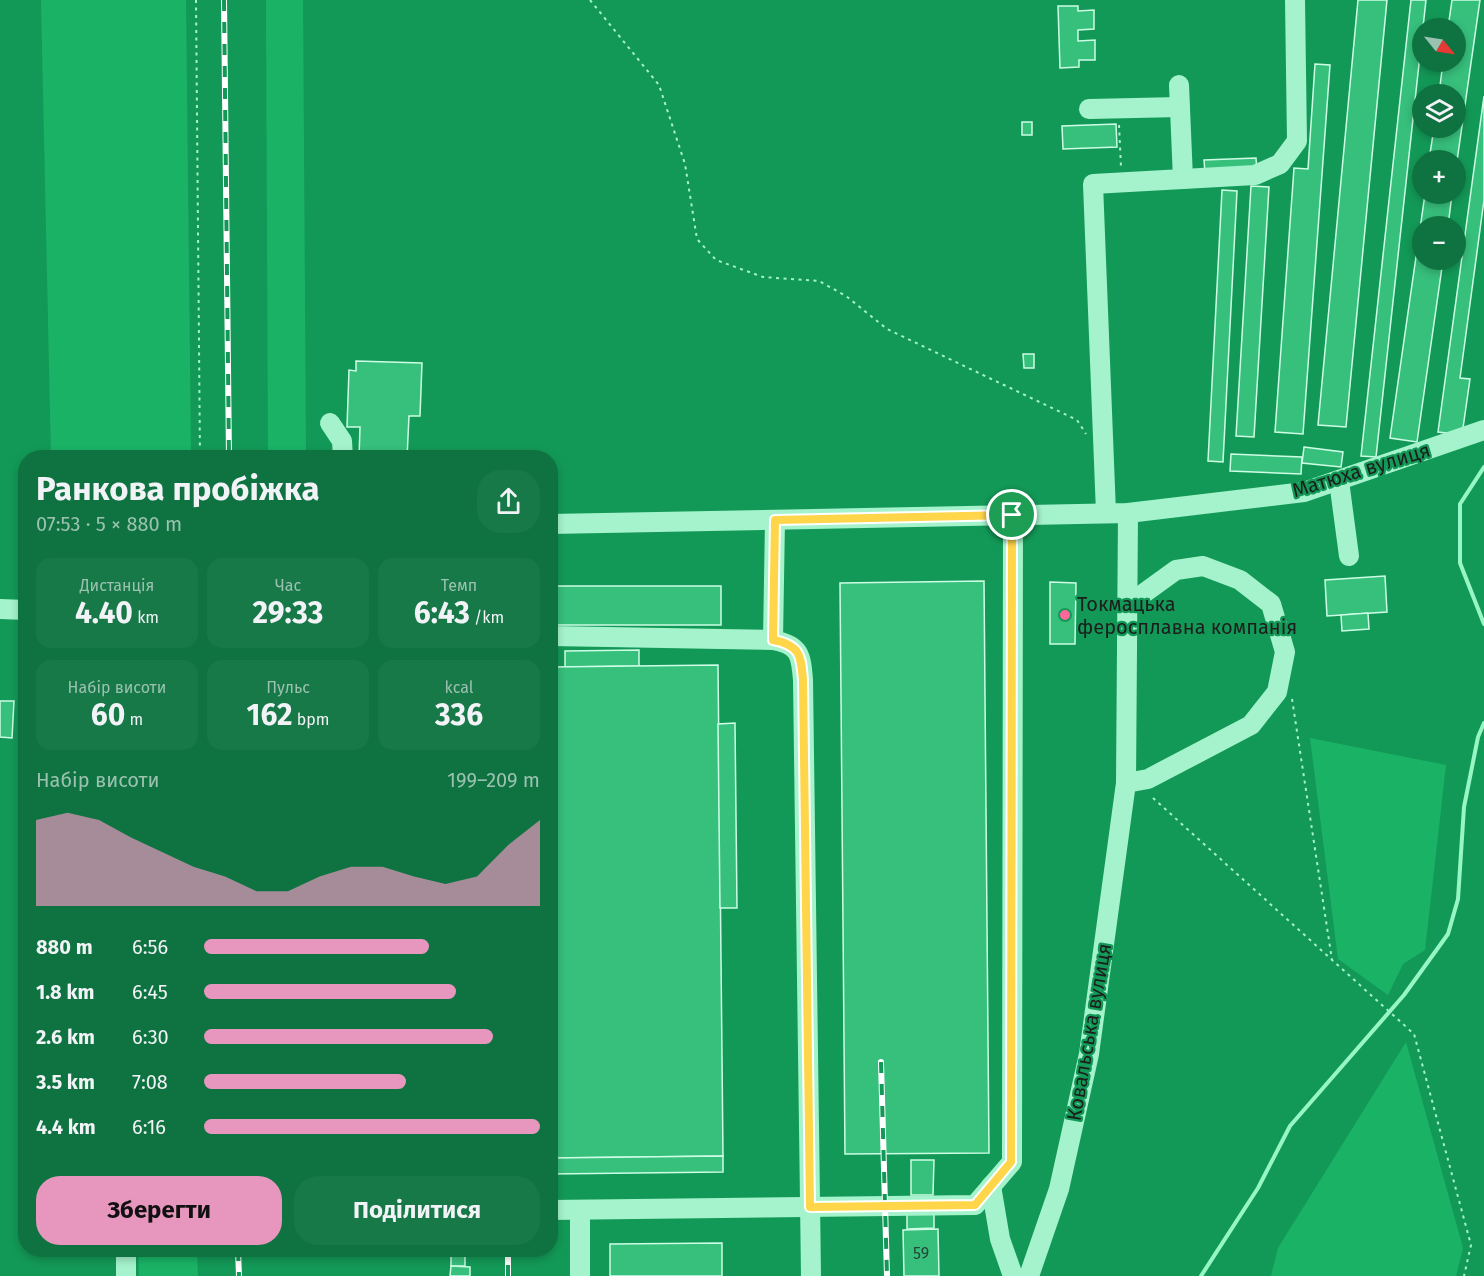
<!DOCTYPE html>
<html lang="uk">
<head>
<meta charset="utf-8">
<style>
  body { margin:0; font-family:"Fira Sans",sans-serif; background:#177848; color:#f1f3f6; height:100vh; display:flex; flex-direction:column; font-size:22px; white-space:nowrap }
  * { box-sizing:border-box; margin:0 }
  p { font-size:20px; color:#9bc2b1 }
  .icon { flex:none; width:33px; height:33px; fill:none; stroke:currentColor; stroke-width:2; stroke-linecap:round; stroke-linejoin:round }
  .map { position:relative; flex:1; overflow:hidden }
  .sheet { position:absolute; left:18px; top:450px; width:540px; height:807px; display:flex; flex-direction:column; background:#0e7341; border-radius:24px; box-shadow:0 3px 9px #0003 }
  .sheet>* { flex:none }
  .needle { width:39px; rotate:120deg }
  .fabs { position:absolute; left:1412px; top:18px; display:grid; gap:12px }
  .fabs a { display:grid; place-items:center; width:54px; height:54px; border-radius:50%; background:#0e7341; box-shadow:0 3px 9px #0003; font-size:30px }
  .pin { position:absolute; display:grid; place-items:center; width:51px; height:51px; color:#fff; margin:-26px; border:3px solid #fff; border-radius:50%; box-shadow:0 2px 6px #0007 }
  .round { display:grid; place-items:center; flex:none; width:63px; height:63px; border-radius:24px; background:#177848 }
  .head { display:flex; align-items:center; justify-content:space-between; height:102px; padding:0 18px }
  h1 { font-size:33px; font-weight:700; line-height:45px }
  .metrics { display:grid; grid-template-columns:repeat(3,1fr); gap:9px; height:102px; padding:6px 18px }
  .metrics div { display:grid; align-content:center; border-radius:15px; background:#177848; text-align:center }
  .metrics b { font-size:30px; font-weight:700 }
  .metrics small { font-size:16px; font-weight:400 }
  .metrics p { font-size:16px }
  .chart { height:168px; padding:12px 18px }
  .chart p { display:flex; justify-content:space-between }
  .chart svg { width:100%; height:108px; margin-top:6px; fill:#e797bd; opacity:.7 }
  .cta { display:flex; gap:12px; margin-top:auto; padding:12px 18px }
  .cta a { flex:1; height:69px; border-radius:24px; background:#e797bd; color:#111; font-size:24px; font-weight:700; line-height:69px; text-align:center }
  .cta a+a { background:#177848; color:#f1f3f6 }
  ul { padding:0 18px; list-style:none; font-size:20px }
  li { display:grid; grid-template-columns:96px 72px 1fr; align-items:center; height:45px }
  li i { height:15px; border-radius:8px; background:#e797bd }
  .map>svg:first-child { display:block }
  .green { fill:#1ab366 }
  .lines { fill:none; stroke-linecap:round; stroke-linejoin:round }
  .stream { stroke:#97f6c5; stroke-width:4 }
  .building { fill:#37bf7c; stroke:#cdfde5; stroke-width:1.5 }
  .path { stroke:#a5f3cc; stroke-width:2; stroke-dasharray:3 4.5; stroke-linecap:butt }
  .minor { stroke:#a5f3cc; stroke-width:20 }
  .rail-casing { stroke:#fff; stroke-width:6 }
  .rail { stroke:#139957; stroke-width:4; stroke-dasharray:11; stroke-linecap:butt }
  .route-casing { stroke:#fff; stroke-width:12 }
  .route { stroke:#ffd54a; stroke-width:8 }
  .poi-dot { fill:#ff679b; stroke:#139957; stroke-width:2 }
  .labels { text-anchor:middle; stroke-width:4.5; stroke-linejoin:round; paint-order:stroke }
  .number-label { font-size:16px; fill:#244635 }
  .street-label { font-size:20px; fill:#1d1d1d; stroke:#139957 }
  .poi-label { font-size:20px; fill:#1d1d1d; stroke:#139957; text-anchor:start }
</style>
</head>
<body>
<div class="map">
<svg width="1484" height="1276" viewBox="0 0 1484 1276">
  <rect width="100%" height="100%" fill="#139957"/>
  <!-- green -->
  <g class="green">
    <polygon points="41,0 186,0 191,457 51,457"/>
    <polygon points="266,0 303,0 306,457 268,457"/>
    <polygon points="1310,738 1446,765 1425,950 1403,964 1388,995 1338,959"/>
    <polygon points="1406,1042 1463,1248 1456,1276 1271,1276 1278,1248"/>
    <polygon points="138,1250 197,1250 198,1276 139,1276"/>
  </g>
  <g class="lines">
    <!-- stream -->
    <g class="stream">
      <polyline points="1484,467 1460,504 1460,563 1484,624"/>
      <polyline points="1201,1276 1258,1188 1290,1126 1404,995 1448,934 1458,899 1464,807 1478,737 1484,723"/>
    </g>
  </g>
  <!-- building -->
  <g class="building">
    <polygon points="1358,0 1387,0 1346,427 1318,425"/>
    <polygon points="1411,0 1426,0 1376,457 1361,456"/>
    <polygon points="1452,0 1480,0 1455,175 1455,160 1429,160 1434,128 1455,128 1455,94 1439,94 1443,62 1455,62 1455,28 1448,28"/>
    <polygon points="1058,6 1078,6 1078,11 1094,10 1094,29 1078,30 1078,41 1095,40 1095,60 1079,60 1079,67 1060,68"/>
    <polygon points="1315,64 1330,65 1303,434 1275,432 1294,168 1308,169"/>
    <polygon points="1484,96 1484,200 1460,378 1470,379 1462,435 1438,432"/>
    <rect x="1022" y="122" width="10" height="13"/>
    <polygon points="1116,124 1117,147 1063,149 1062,126"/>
    <polygon points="1256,158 1257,171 1205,173 1204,160"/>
    <polygon points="1251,186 1269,187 1254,437 1236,436"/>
    <polygon points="1222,190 1237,191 1223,462 1208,461"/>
    <polygon points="1425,194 1452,194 1448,226 1422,226 1422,260 1443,260 1417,442 1390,438"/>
    <polygon points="1023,354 1034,354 1034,368 1024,368"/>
    <polygon points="356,361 422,363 420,416 409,416 407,458 359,458 360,427 347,427 349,370 356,371"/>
    <polygon points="1304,447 1343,452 1341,467 1302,463"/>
    <polygon points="1231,454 1302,457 1301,474 1230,471"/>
    <polygon points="1385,576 1387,612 1327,616 1325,580"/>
    <polygon points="984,581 989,1153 845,1154 840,583"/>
    <polygon points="1050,582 1076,583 1075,644 1050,644"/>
    <rect x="550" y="586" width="171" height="39"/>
    <polygon points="1368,613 1369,629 1342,631 1341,615"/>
    <polygon points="639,650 639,666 565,667 565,651"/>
    <polygon points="718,665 723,1156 550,1158 550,667"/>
    <polygon points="0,701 14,701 12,738 0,737"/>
    <polygon points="735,723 737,908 720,908 718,724"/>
    <polygon points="723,1156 723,1172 550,1174 550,1158"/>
    <polygon points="911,1160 934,1160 933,1195 911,1195"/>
    <polygon points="934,1213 934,1228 907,1229 907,1214"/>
    <polygon points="938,1229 939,1276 904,1276 903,1230"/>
    <polygon points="722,1243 722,1276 610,1276 610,1244"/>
    <rect x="451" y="1250" width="14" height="16"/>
    <polygon points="451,1266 470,1267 470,1276 450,1276"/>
  </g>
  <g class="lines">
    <!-- path -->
    <g class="path">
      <polyline points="196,0 200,458"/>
      <polyline points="590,0 659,85 685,164 697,239 716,260 763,277 819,281 846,296 887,329 1077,420 1086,434"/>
      <polyline points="1119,125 1121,167"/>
      <polyline points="1292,699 1332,960"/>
      <polyline points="1153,798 1414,1034 1471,1245 1464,1276"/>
    </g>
    <!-- minor -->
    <g class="minor">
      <polyline points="1179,85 1183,179"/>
      <polyline points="1089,109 1180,107"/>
      <polyline points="330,423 342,441 343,458"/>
      <polyline points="1339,481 1349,556"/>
      <polyline points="1106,513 1093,184 1255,175 1280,164 1297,141 1295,0"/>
      <path d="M775 520 773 640C800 645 801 655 803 680L811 1276"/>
      <polyline points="550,524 1128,513 1304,492 1484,430"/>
      <polyline points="0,609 26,610"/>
      <polyline points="550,636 773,640"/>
      <polyline points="1126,783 1148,779 1251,725 1277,692 1285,652 1271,604 1240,580 1203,566 1176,570 1129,604"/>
      <polyline points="991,1186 1000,1239 1013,1276"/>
      <polyline points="550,1210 975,1205 1012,1162 1013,515"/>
      <polyline points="580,1210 580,1276"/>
      <polyline points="126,1250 126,1276"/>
      <polyline points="1029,1276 1059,1189 1089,1054 1126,783 1128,513"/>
    </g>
    <!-- rail casing -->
    <g class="rail-casing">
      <g id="rail">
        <polyline points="224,0 229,458"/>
        <polyline points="881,1062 887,1276"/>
        <polyline points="238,1250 239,1276"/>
        <polyline points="508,1276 508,1250"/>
      </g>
    </g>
    <!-- rail -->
    <use href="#rail" class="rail"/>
  </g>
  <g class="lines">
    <!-- route casing -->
    <g class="route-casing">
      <path id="route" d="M1012 515 1011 1162 975 1205 810 1207 803 680C801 655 800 645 773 640L775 520Z"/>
    </g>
    <!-- route -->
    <use href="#route" class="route"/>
  </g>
  <!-- markers -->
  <circle class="poi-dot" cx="1065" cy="615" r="6"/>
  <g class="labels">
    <!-- number labels -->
    <g class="number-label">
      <text x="921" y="1259">59</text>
    </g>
    <!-- street labels -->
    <g class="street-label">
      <text transform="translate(1361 470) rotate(-17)" y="7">Матюха вулиця</text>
      <text transform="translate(1089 1032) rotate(-80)" y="7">Ковальська вулиця</text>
    </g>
    <!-- poi labels -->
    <g class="poi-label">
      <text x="1077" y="611">Токмацька<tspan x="1077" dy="23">феросплавна компанія</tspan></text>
    </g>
  </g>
</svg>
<div class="fabs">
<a><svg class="needle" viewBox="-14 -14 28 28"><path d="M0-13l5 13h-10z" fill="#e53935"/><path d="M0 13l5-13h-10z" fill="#9bc2b1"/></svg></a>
<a><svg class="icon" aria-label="layers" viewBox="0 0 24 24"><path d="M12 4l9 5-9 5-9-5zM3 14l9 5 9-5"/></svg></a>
<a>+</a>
<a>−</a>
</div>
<div class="pin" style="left:1012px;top:515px;background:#1e9e55"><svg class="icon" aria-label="arrive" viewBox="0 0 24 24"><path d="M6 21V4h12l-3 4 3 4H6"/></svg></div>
<section class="sheet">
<div class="head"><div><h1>Ранкова пробіжка</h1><p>07:53 · 5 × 880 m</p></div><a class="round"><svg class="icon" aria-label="share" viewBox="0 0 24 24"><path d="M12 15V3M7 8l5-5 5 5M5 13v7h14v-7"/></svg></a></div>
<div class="metrics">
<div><p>Дистанція</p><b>4.40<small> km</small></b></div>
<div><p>Час</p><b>29:33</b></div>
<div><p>Темп</p><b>6:43<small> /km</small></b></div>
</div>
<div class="metrics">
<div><p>Набір висоти</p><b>60<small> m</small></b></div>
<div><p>Пульс</p><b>162<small> bpm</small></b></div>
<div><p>kcal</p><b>336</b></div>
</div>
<div class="chart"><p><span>Набір висоти</span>199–209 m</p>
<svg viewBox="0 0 160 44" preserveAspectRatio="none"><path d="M0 44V9L10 6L20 9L30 16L40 22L50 28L60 32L70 38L80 38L90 32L100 28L110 28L120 32L130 35L140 32L150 19L160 9V44z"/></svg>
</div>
<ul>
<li><b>880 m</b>6:56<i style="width:67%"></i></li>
<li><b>1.8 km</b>6:45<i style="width:75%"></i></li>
<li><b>2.6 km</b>6:30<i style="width:86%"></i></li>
<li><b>3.5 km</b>7:08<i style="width:60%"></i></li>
<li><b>4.4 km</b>6:16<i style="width:100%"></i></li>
</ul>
<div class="cta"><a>Зберегти</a><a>Поділитися</a></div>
</section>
</div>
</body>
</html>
